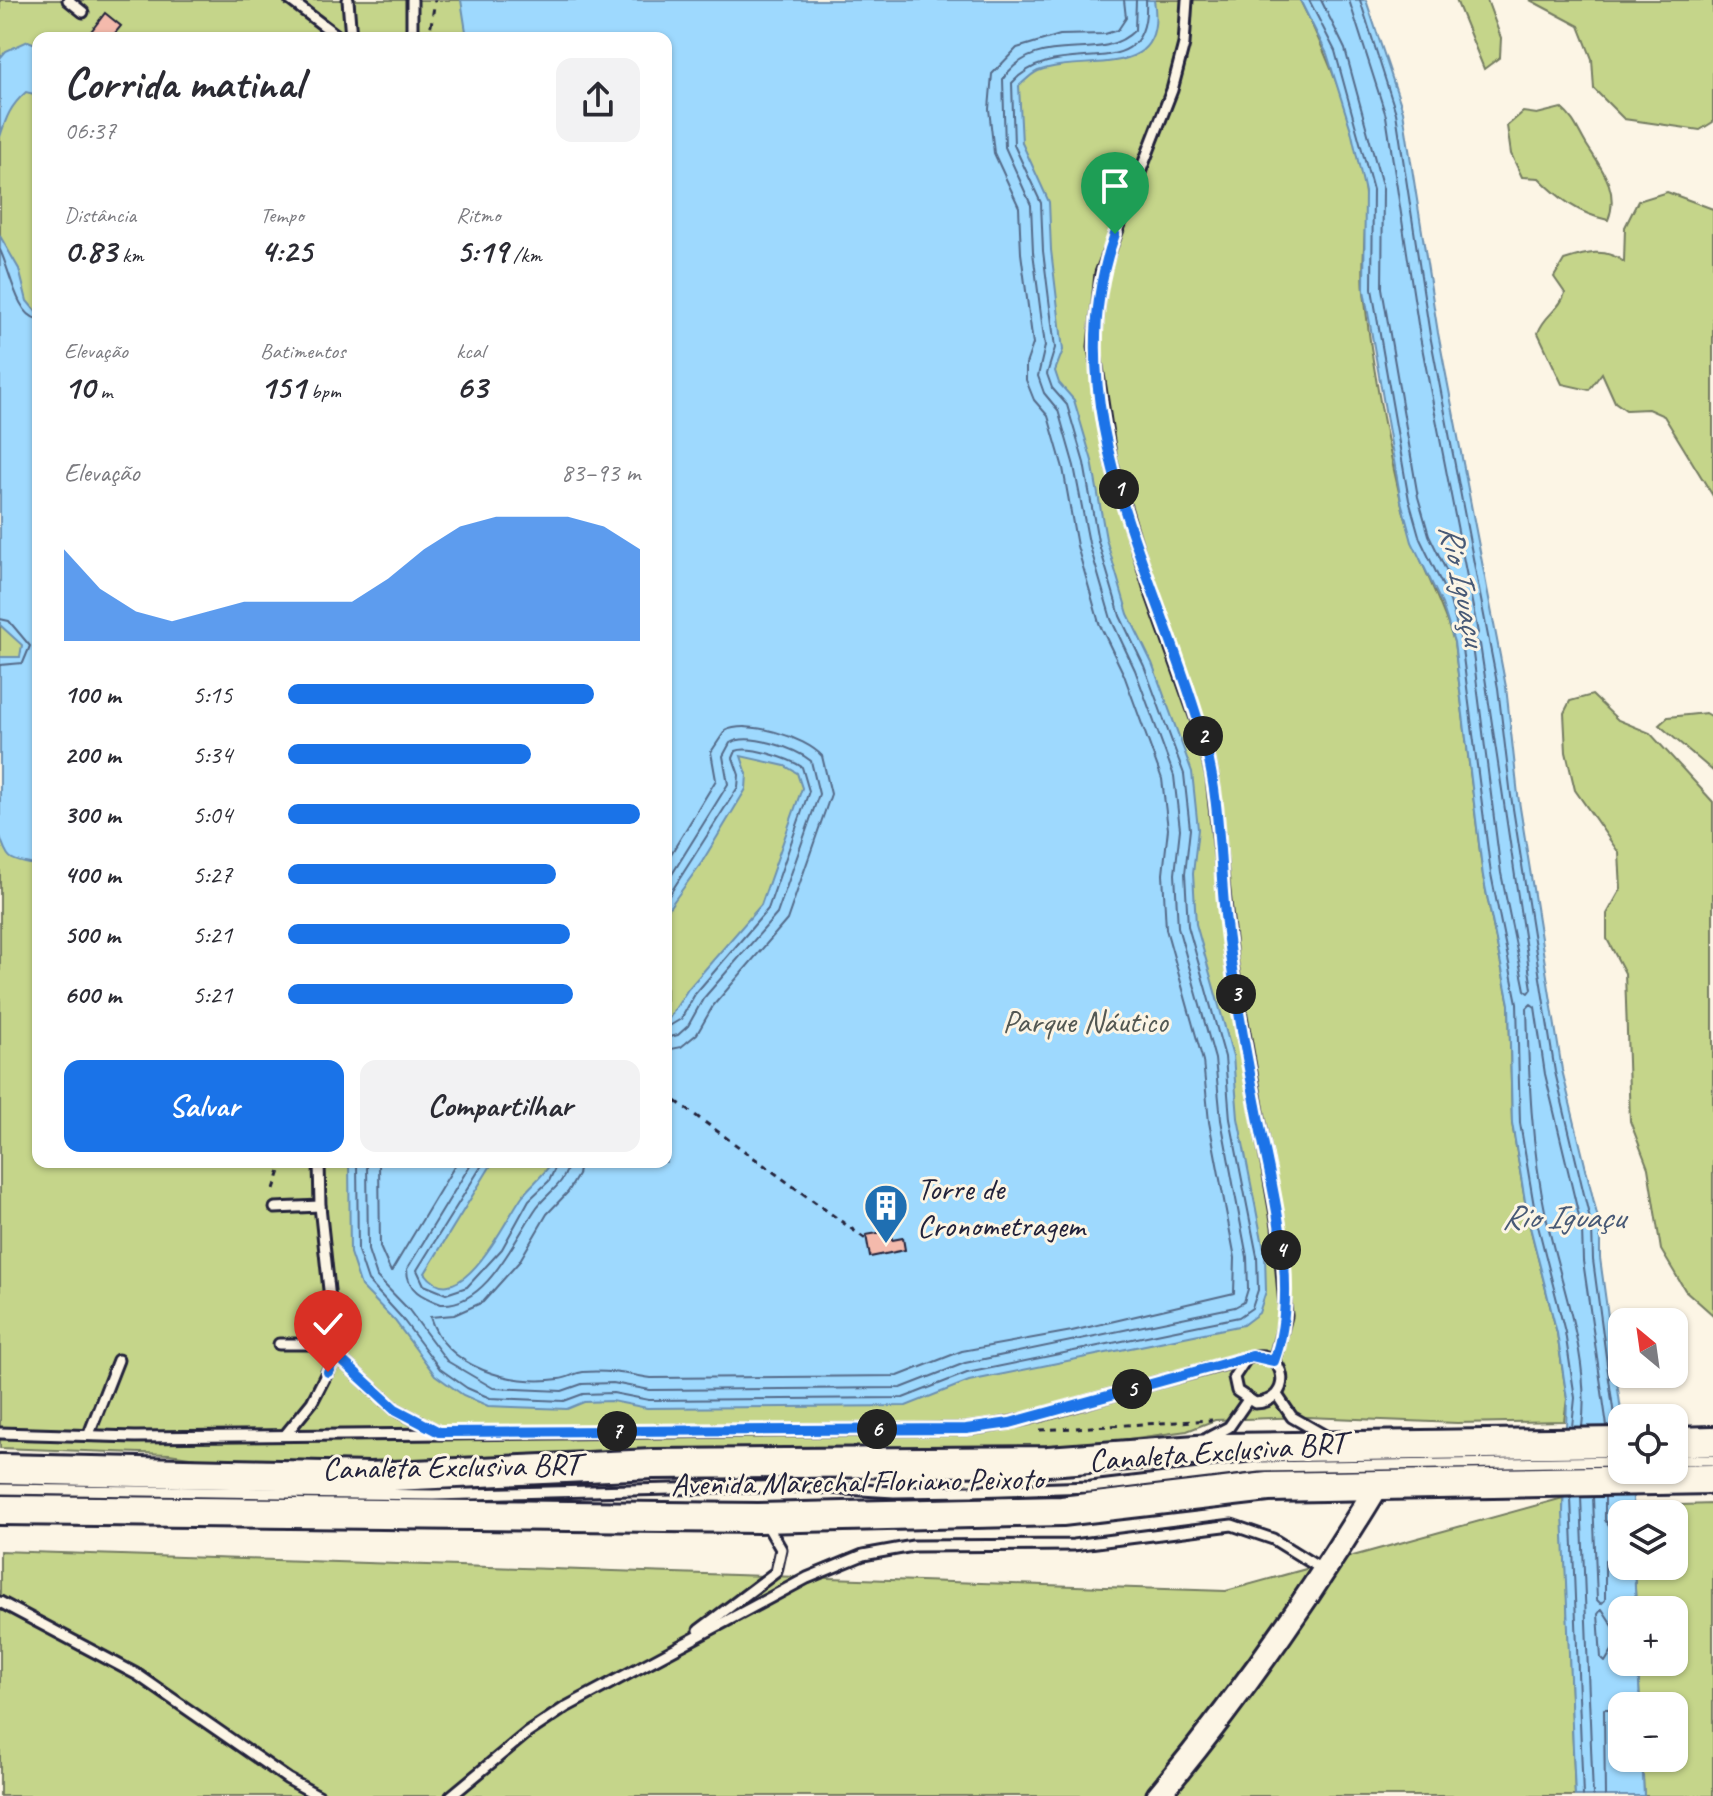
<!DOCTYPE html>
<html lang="pt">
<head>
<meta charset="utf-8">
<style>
  body { margin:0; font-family:Caveat,sans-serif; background:#f2f2f3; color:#2b2b33; height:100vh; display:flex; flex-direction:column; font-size:30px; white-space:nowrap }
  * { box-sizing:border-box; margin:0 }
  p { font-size:26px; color:#7c7c81 }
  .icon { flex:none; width:44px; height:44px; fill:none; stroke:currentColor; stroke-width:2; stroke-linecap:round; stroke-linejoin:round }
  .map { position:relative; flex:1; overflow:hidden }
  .sheet { position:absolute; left:32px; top:32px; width:640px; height:1136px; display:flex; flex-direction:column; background:#fff; border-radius:16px; box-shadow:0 2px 6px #0004 }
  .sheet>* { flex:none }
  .needle { width:52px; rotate:331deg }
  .buttons { position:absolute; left:1608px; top:1308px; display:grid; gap:16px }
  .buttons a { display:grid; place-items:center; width:80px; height:80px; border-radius:16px; background:#fff; box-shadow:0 2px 6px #0004; font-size:40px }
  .pin { position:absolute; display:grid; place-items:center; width:68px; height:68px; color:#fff; margin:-82px -34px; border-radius:50% 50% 50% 0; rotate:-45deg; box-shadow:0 0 8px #0007 }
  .pin .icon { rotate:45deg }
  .km { position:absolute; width:40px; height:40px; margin:-20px; border-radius:50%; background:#222; color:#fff; font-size:22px; line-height:40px; text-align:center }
  .round { display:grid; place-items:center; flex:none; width:84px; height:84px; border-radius:16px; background:#f2f2f3 }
  .head { display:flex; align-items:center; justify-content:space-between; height:136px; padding:0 32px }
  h1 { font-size:44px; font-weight:700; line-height:60px }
  .stats { display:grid; grid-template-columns:repeat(3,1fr); gap:12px; height:136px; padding:8px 32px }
  .stats div { display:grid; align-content:center }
  .stats b { font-size:34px; font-weight:700 }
  .stats small { font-size:22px; font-weight:400 }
  .stats p { font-size:22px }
  .chart { height:224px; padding:16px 32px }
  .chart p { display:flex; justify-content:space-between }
  .chart svg { width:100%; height:144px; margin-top:8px; fill:#1a73e8; opacity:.7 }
  .action { display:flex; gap:16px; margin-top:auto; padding:16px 32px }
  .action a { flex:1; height:92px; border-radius:16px; background:#1a73e8; color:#fff; font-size:32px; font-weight:700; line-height:92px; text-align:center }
  .action a+a { background:#f2f2f3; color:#2b2b33 }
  ul { padding:0 32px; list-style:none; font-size:26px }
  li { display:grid; grid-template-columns:128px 96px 1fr; align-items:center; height:60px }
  li i { height:20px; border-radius:10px; background:#1a73e8 }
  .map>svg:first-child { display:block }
  .green { fill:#c5d58a; stroke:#747c62; stroke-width:2; fill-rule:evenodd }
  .water { fill:#9ed9fe; stroke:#6c90b0; stroke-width:2 }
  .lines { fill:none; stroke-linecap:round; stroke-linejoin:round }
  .shore { stroke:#546b89; stroke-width:2 }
  .building { fill:#f4baac; stroke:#22223b; stroke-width:2 }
  .service-casing { stroke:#22223b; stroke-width:15 }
  .tertiary-casing { stroke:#22223b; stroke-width:28 }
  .primary-casing { stroke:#22223b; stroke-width:34 }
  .path { stroke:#22223b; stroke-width:3; stroke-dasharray:6 6; stroke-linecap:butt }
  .service { stroke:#fcf5e5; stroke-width:9 }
  .tertiary { stroke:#fcf5e5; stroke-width:22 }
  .primary { stroke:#fcf5e5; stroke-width:28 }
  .route-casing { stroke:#fff; stroke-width:16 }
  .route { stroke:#1a73e8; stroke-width:10 }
  .labels { text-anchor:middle; stroke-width:6; stroke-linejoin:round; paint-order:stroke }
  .park-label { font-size:32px; fill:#535853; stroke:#fcf5e5 }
  .poi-label { font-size:32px; fill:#22223b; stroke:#fcf5e5; text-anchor:start }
  .street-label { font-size:32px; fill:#22223b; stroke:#fcf5e5 }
  .water-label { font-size:34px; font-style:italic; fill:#475976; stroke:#fcf5e5 }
</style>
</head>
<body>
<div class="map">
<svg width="1713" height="1796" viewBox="0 0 1713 1796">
  <rect width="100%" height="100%" fill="#fcf5e5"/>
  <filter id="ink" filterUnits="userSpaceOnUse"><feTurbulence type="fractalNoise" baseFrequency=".0125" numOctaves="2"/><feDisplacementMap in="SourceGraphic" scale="16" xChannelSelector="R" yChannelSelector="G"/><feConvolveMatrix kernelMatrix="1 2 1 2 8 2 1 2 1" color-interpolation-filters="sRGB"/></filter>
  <g filter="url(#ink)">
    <!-- green -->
    <g class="green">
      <path d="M0 0H1300C1326 52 1362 137 1365 195 1367 227 1361 260 1364 292 1371 360 1385 433 1401 501 1412 550 1439 593 1454 642L1483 876 1509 1004 1512 1123 1528 1219 1557 1333 1567 1399 1564 1421 1457 1423 1307 1417 1215 1420 1187 1431 1070 1447 439 1462 231 1463 169 1454 0 1448ZM38 38H666V1162H38Z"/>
      <polygon points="1456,0 1487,0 1501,38 1500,57 1484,69"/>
      <polygon points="1530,0 1713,0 1713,122 1700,130 1624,119 1594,89 1592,59 1579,26"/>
      <path d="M1561 108C1575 120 1577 129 1586 144 1601 168 1620 190 1608 220 1579 214 1560 199 1539 178L1522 177 1511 154 1507 126 1523 112 1537 114Z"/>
      <path d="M1667 192 1713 209V496L1664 416 1648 409 1626 410 1615 402 1602 373 1589 390 1562 384 1538 333C1544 315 1560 310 1565 293L1554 277 1564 260C1586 253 1605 247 1624 262L1625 227 1638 201Z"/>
      <polygon points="1592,695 1618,720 1650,733 1713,802 1713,1315 1685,1290 1661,1250 1648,1168 1630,1121 1625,973 1607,939 1607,914 1621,889 1619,853 1575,790 1566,752 1564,713 1570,701"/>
      <polygon points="1706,713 1713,717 1713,771 1659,725 1668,717"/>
      <polygon points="1563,1498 1575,1796 0,1796 0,1551 1226,1591"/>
      <polygon points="1713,1504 1713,1796 1644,1796 1642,1758 1674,1758 1674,1706 1640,1706 1638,1662 1674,1662 1674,1610 1636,1610 1634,1566 1674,1566 1674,1514 1641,1514 1645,1506"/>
    </g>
    <!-- water -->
    <g class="water">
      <path d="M461 0H1154C1168 84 1084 53 1038 71 1031 74 1025 81 1019 86L1022 143 1049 202 1051 250 1063 350 1055 371 1059 383 1074 400 1092 461 1106 539 1128 614 1152 663 1192 772 1198 829 1193 874 1196 924 1233 1056 1238 1118 1265 1255 1266 1291 1259 1313 1243 1325 969 1381 906 1406 647 1408 612 1401 584 1402 567 1409 488 1406 463 1395 435 1375 395 1321 361 1286 350 1253 349 1162H493L425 1273C460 1321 507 1216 523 1195 533 1183 544 1175 552 1162H666V1023L688 989 761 905 802 788 797 773 785 766 741 756 747 774 746 789 702 862 666 912V38H467Z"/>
      <polygon points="1300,0 1366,0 1403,111 1438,333 1506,687 1518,795 1562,1070 1600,1227 1600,1258 1622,1418 1622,1470 1631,1470 1634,1514 1622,1514 1622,1566 1634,1566 1636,1610 1622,1610 1622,1662 1638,1662 1640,1706 1622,1706 1622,1758 1642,1758 1644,1796 1575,1796 1563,1512 1567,1399 1557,1333 1528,1219 1512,1123 1509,1004 1483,876 1454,642 1442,604 1412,542 1401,501 1364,290 1365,192 1351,130 1327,54"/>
      <path d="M28 41 38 45V95L26 92C10 106 6 118 0 137V58L6 51Z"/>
      <path d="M0 236 19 269 27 301 38 314V866C12 859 9 865 0 836V657H20L22 645 0 625Z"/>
    </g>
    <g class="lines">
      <!-- shore -->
      <g class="shore">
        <polyline points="1309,0 1335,51 1373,190 1372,289 1409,500 1420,539 1450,601 1461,641 1491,874 1517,1003 1520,1123 1536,1218 1565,1332 1575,1398 1572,1427"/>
        <polyline points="1321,0 1345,49 1383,189 1382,288 1418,497 1429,535 1459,597 1470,635 1475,638 1478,633 1420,337 1386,116 1349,0"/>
        <polyline points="1360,0 1396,113 1430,335 1498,688 1511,796 1555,1072 1592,1228 1593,1260 1614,1416 1622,1426"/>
        <path d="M0 250C10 270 17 316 38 319"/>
        <polyline points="0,619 9,621 30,646 23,663 0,665"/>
        <polygon points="1476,641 1480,644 1532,989 1529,993 1525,990 1501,873 1472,646"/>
        <path d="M666 862 716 780 711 752 725 731C747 719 805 737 822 756L831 794 787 920 713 1006 697 1034 681 1047 666 1050"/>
        <path d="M666 884 728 784 723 756 730 743C748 732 795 748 811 761L819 794 777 914 703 999 688 1026 678 1035 666 1038"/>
        <path d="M666 900 738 787 739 775 733 758 736 751C749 745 790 759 802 767L809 791 768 909 695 994 681 1019 666 1028"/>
        <path d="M357 1162 358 1251 368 1281 401 1317 440 1369 467 1388 490 1398 564 1401 583 1394 613 1393 649 1400 903 1398 967 1373 1239 1317 1252 1308 1258 1290 1257 1256 1230 1119 1225 1057 1188 926 1185 874 1190 829 1184 774 1144 666 1120 616 1098 541 1084 463 1067 405 1052 388 1047 374 1055 348 1043 251 1041 203 1014 145 1012 83C1058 30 1151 92 1146 0"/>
        <path d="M367 1162 368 1250 377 1277 409 1310 447 1361 493 1388 562 1391 582 1384 613 1383 650 1390 901 1388 965 1363 1235 1307 1244 1302 1248 1289 1247 1257 1221 1120 1215 1059 1178 927 1175 874 1180 829 1174 776 1135 670 1111 619 1089 543 1074 466 1058 410 1044 393 1038 376 1045 346 1033 252 1031 205 1005 147 1003 79C1038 27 1099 67 1135 30L1136 0"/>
        <polyline points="379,1162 380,1247 391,1272 457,1162"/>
        <path d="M472 1162 407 1269C407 1291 423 1297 441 1304 487 1307 515 1238 537 1207 548 1192 567 1183 568 1162"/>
        <polyline points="484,1162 417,1270 424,1285 446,1294 467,1287 502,1249 529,1200 549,1181 558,1162"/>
        <path d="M580 1162 578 1175 568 1192 547 1214 519 1262 483 1302 454 1315 430 1317C446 1368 511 1386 559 1379 568 1378 575 1373 583 1372 607 1370 628 1374 651 1378L898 1376 962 1351 1072 1331 1234 1293 1235 1258 1209 1122 1203 1061 1166 929 1163 874 1168 829 1162 779 1124 675 1099 623 1077 546 1063 468 1048 416 1034 400 1026 380V364L1033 344 1021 253 1019 207 994 153 989 109 992 74 1017 48 1060 35 1105 34 1118 30 1126 18 1124 0"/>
        <path d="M1582 1427C1591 1356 1560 1284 1546 1216 1531 1146 1529 1078 1527 1008L1531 1004 1535 1007 1545 1074 1582 1229 1583 1261 1607 1426"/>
        <polyline points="1581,1497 1593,1796"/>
        <polyline points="1593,1497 1597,1600 1601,1604 1605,1600 1605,1561 1618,1540 1605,1520 1605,1497"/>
        <polyline points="1571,1498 1583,1796"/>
        <polygon points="1602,1609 1620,1637 1605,1662 1601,1658 1598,1614"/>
        <polyline points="1605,1796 1604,1709 1610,1709 1622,1729"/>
      </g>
    </g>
    <!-- building -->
    <g class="building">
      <polygon points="105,13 121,26 111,38 86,38"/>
      <polygon points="890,1231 892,1240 903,1238 905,1250 870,1257 866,1235"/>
    </g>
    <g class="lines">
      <!-- service casing -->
      <g class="service-casing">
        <g id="service">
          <polyline points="68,0 83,12"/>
          <polyline points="290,0 340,38"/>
          <polyline points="348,0 351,38"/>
          <polyline points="1187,0 1184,44 1172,90 1101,273 1094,347 1111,461 1150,590 1204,741 1212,777 1231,959 1278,1226 1286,1316 1274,1361"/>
          <polyline points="412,38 412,0"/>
          <polyline points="319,1162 320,1206 336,1355 395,1409 436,1431"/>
          <polyline points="275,1208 320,1206"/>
          <polyline points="279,1344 334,1344"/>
          <polyline points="1277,1395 1292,1417 1327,1437"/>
          <path d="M0 1433 135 1437 966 1429C1017 1425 1066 1408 1115 1394 1160 1381 1206 1370 1251 1357 1286 1347 1296 1402 1255 1403L1237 1391 1234 1377 1246 1359"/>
          <polyline points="89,1434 118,1360"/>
          <polyline points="286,1434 312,1402 336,1355"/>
          <polyline points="1208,1438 1229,1427 1247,1401"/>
          <polyline points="1674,1460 1713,1460"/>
          <polyline points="0,1489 433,1495 796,1486 894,1492 971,1491 1091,1487 1258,1467 1622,1461"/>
          <polyline points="0,1602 138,1675 288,1779 319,1796"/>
          <polyline points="699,1630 776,1572 781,1549 767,1525"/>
          <polyline points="451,1796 527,1733 566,1707 807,1578 863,1555 913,1546 1073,1545 1232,1525 1273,1539 1323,1570"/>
        </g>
      </g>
      <!-- tertiary casing -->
      <g class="tertiary-casing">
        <path id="tertiary" d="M1158 1796C1240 1697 1312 1594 1378 1485"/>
      </g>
      <!-- primary casing -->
      <g class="primary-casing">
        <g id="primary">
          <polyline points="1674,1442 1713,1441"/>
          <polyline points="0,1469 370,1477 653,1464 1048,1461 1224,1448 1622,1442"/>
          <polyline points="0,1510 758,1518 1062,1511 1268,1487 1713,1479"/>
        </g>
      </g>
      <!-- path -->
      <g class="path">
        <polyline points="429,38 435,0"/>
        <polyline points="666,1094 867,1240"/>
        <polyline points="274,1189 283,1162"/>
        <polyline points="1040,1430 1212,1420"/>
      </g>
      <!-- service -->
      <use href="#service" class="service"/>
      <!-- tertiary -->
      <use href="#tertiary" class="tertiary"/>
      <!-- primary -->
      <use href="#primary" class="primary"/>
    </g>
  </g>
  <g class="lines" filter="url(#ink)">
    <!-- route casing -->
    <g class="route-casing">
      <path id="route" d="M328 1372 336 1355 395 1409 439 1432 966 1429 1010 1423 1252 1356 1274 1361C1302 1286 1270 1183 1256 1106 1244 1042 1232 979 1225 915 1219 857 1220 797 1204 741 1159 577 1052 408 1115 234"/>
    </g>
    <!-- route -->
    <use href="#route" class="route"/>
  </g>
  <!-- icons -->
  <defs>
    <g id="building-pin" transform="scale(2.3)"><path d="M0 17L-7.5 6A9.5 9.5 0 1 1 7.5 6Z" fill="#1f6fb2" stroke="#fcf5e5"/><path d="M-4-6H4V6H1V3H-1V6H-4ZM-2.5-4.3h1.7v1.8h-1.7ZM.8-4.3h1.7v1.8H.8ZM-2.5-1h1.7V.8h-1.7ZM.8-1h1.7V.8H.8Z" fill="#fff"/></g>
  </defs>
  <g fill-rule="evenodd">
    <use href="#building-pin" x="886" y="1206"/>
  </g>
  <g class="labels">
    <!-- park labels -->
    <g class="park-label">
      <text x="1085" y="1032">Parque Náutico</text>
    </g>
    <!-- poi labels -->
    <g class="poi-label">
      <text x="917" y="1199">Torre de<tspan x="917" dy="37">Cronometragem</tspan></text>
    </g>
    <!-- street labels -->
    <g class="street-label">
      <text transform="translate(1217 1451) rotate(-4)" y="11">Canaleta Exclusiva BRT</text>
      <text transform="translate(451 1466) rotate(-1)" y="11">Canaleta Exclusiva BRT</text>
      <text transform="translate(857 1481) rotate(-1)" y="11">Avenida Marechal Floriano Peixoto</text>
    </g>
    <!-- water labels -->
    <g class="water-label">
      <text transform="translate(1464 584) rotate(78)" y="12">Rio Iguaçu</text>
      <text x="1563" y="1228">Rio Iguaçu</text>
    </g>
  </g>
</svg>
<div class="buttons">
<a><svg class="needle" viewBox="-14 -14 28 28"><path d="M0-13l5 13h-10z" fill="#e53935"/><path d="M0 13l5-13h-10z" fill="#7c7c81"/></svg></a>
<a><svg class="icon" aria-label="locate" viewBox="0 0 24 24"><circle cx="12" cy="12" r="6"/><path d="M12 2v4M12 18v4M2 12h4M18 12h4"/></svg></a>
<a><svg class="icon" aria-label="layers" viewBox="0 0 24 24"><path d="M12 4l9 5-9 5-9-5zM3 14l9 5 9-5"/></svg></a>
<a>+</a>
<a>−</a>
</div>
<div class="pin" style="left:1115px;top:234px;background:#1e9e55"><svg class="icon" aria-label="arrive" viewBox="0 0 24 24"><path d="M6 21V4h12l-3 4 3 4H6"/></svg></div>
<div class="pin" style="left:328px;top:1372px;background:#d93025"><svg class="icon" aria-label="check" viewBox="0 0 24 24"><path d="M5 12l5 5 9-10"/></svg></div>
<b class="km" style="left:1119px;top:489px">1</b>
<b class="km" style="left:1203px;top:736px">2</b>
<b class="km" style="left:1236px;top:994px">3</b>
<b class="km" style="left:1281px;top:1250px">4</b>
<b class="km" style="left:1132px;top:1389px">5</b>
<b class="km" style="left:877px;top:1429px">6</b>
<b class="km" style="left:617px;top:1431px">7</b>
<section class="sheet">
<div class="head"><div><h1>Corrida matinal</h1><p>06:37</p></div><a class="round"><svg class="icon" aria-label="share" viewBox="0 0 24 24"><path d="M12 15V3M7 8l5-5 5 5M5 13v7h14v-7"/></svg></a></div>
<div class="stats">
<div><p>Distância</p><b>0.83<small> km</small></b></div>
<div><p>Tempo</p><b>4:25</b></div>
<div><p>Ritmo</p><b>5:19<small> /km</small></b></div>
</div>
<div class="stats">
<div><p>Elevação</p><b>10<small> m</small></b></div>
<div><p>Batimentos</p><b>151<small> bpm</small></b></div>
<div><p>kcal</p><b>63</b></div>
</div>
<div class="chart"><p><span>Elevação</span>83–93 m</p>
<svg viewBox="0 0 160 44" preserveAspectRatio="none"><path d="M0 44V16L10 28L20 35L30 38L40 35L50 32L60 32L70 32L80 32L90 25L100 16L110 9L120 6L130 6L140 6L150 9L160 16V44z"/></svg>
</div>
<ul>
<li><b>100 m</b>5:15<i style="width:87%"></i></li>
<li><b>200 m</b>5:34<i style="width:69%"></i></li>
<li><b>300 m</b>5:04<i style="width:100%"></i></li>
<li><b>400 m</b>5:27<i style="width:76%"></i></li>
<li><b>500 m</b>5:21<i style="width:80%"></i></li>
<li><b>600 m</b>5:21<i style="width:81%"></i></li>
</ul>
<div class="action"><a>Salvar</a><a>Compartilhar</a></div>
</section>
</div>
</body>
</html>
